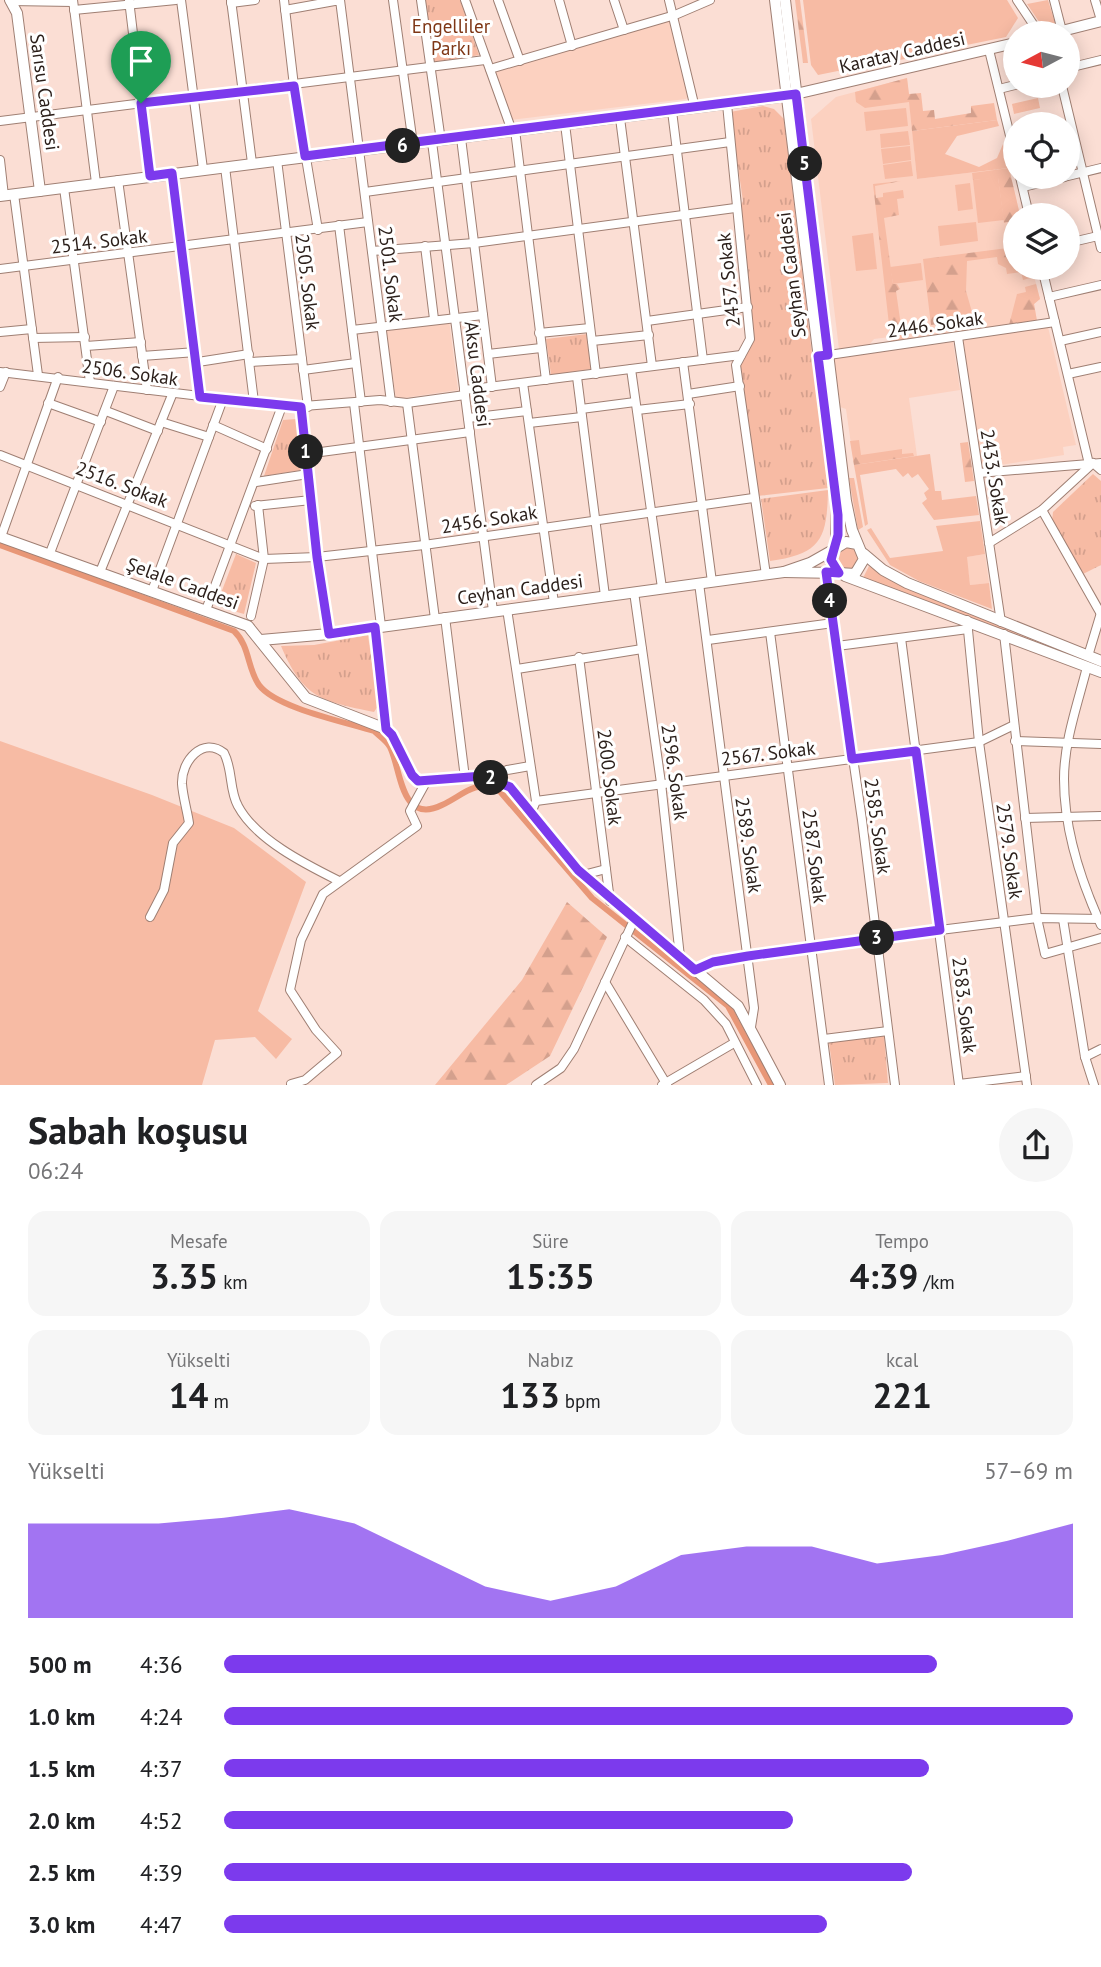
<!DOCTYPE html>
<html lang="tr">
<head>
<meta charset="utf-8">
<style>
  body { margin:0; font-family:"PT Sans",sans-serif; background:#f6f6f6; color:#202124; height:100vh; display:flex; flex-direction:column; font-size:26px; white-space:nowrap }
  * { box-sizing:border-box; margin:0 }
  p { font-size:23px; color:#757577 }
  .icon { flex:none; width:38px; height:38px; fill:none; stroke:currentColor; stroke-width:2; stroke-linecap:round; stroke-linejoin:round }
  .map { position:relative; height:1085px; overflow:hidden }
  .panel { display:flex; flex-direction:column; background:#fff; flex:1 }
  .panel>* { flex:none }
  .needle { width:46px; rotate:263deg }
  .buttons { position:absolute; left:1003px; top:21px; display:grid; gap:14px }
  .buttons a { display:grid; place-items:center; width:77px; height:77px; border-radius:50%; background:#fff; box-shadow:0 4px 18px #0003; font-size:35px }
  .pin { position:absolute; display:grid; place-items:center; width:60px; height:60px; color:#fff; margin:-72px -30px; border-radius:50% 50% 50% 0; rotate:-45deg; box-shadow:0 0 7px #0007 }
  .pin .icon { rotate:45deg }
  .km { position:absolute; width:35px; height:35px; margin:-18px; border-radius:50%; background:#222; color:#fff; font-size:19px; line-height:35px; text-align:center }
  .round { display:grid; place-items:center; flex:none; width:74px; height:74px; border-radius:37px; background:#f6f6f6 }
  .overview { display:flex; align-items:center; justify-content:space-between; height:119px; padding:0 28px }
  h1 { font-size:38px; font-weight:700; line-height:52px }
  .stats { display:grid; grid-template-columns:repeat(3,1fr); gap:10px; height:119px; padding:7px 28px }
  .stats div { display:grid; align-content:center; border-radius:18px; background:#f6f6f6; text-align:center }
  .stats b { font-size:35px; font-weight:700 }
  .stats small { font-size:19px; font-weight:400 }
  .stats p { font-size:19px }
  .chart { height:196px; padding:14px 28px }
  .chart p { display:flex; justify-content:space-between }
  .chart svg { width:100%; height:126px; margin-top:7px; fill:#7c3aed; opacity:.7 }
  ul { padding:0 28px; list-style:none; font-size:23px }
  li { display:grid; grid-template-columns:112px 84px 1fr; align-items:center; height:52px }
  li i { height:18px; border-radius:9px; background:#7c3aed }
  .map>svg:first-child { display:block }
  .built { fill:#fcd1c0 }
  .green { fill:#f7bba4 }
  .forest { fill:url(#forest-firs) }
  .park { fill:url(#park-tufts) }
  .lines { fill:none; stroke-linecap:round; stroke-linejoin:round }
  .canal { stroke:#e89777; stroke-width:6 }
  .minor-casing { stroke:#9f7f73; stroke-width:10 }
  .tertiary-casing { stroke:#9f7f73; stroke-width:12 }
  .minor { stroke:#fff; stroke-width:8 }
  .tertiary { stroke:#fff; stroke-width:10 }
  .route-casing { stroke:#fff; stroke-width:14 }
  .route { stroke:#7c3aed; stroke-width:9 }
  .labels { text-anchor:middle; stroke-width:6; stroke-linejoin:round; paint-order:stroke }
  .park-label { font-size:19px; fill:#7e3615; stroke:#fff }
  .street-label { font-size:19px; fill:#2a1e19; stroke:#fff }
</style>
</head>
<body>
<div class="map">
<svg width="1101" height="1085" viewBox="0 0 1101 1085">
  <defs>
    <pattern id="forest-firs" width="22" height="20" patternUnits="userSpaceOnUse" patternTransform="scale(1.75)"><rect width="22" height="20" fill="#f7bba4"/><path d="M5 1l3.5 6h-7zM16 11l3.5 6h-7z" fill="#d4a08d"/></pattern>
    <pattern id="park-tufts" width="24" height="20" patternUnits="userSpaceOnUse" patternTransform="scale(1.75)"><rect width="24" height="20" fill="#f7bba4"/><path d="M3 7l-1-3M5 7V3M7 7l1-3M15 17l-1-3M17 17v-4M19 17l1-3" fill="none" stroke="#d4a08d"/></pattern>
  </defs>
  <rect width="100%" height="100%" fill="#fbded4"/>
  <!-- built -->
  <g class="built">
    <polygon points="673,20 689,95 686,99 510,120 493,73"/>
    <polygon points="907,78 917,179 1009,168 1020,215 1015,215 1015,268 1032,268 1040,299 1034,304 1037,321 891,342 890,337 874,339 869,345 839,349 811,119 836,97"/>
    <polygon points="449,320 458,390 396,399 386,329"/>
    <polygon points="1048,327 1076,445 1063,447 1064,455 981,468 962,340"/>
    <polygon points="953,342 960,390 909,398 917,456 854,465 846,409 840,407 834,358"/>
    <polygon points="985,554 989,583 970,585 966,557"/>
  </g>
  <!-- green -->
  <g class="green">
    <polygon points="803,0 1007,0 1018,18 1006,37 818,75 811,65"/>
    <polygon points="1048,0 1056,26 1044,29 1027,4"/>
    <polygon points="1038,98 1040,108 1014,114 1012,104"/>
    <polygon points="906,108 908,126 866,131 864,112"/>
    <polygon points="997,120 999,126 957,136 945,154 979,167 997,158 1003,144 1009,168 917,179 912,131"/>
    <polygon points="908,131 910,145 881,148 880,134"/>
    <polygon points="910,146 911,160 883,164 881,149"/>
    <polygon points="911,161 913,176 885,179 883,165"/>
    <polygon points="998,177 1004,220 978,223 973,180"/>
    <polygon points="970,183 973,209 958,211 955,185"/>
    <polygon points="976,222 978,241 940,246 938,226"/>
    <polygon points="873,233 877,269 856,271 852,236"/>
    <polygon points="921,263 923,280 893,284 890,267"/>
    <polygon points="930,454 935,491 941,491 942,500 976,496 979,515 934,520 922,503 927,499 924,493 929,489 918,474 912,478 908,473 903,477 896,469 860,475 868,524 865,526 854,465"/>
    <polygon points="849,478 854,478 863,527 858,530"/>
    <polygon points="980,521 985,554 967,557 970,585 989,583 992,609 919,581 890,565 867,530 871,528 890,558 943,551 936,526"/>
    <circle cx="847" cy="558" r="12"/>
    <polygon points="869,566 1101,665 1101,668 863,578"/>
    <polygon points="0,741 152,795 234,828 306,882 258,1011 292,1039 276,1059 255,1037 215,1040 202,1085 0,1085"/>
  </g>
  <!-- forest -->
  <g class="forest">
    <polygon points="795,0 800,0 808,63 803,63"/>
    <polygon points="915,53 920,56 839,72 838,68"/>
    <polygon points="907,78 909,94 921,93 923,111 934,110 935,119 971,113 971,106 994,103 997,120 912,131 909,102 865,108 856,102 855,92"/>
    <polygon points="1009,168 1020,215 1015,215 1015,231 1010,230 1008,222 1004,223 998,178 973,180 972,173"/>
    <polygon points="901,181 875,186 876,198 883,197 883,193 903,190 904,198 897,199 899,215 884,218 893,284 897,284 900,289 896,291 901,326 907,329 909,340 891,342 873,184"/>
    <polygon points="1015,247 1015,268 1032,268 1034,277 1023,280 1021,272 1007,274 1006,268 998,264 997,257 967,261 966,291 974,319 931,325 923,259"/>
    <polygon points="1036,284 1040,299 1034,304 1037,321 1009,325 1017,294 1026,292 1025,287"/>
    <polygon points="859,440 861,455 902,449 902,454 913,453 914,456 854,465 850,441"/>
    <polygon points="968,442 974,481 965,482 960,443"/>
    <polygon points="567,902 607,937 550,1056 506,1085 435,1085 522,980"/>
  </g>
  <!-- park -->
  <g class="park">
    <polygon points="425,0 460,0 479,55 433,64"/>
    <polygon points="763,106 774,109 784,119 828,488 757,496 739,364 753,339 739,210 743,201 730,112"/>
    <polygon points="587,334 592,369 551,375 546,339"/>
    <polygon points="296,419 302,470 264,476 283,420"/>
    <polygon points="1093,474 1101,481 1101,565 1083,574 1052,521 1053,512"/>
    <path d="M828 490C827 539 821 554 770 561L761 499Z"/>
    <polygon points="236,554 256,563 244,614 216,606"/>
    <path d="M368 635 378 706 374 712C321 701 303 698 281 646L314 645Z"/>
    <polygon points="884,1034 888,1083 835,1085 829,1043"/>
  </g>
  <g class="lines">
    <!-- canal -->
    <path class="canal" d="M0 545 234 631C250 646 247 668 259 685 276 708 345 722 374 731 379 736 386 740 390 747 401 768 400 826 442 805 462 796 473 781 497 788L592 898 728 1006 771 1085"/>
    <!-- minor casing -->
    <g class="minor-casing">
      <g id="minor">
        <polyline points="73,0 96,183"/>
        <polyline points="129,0 150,176"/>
        <polyline points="181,0 203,169"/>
        <polyline points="231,0 252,163"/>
        <polyline points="284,0 294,86 318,230"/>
        <polyline points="393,0 413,144"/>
        <polyline points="421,0 441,141"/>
        <polyline points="465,0 512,131"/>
        <polyline points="498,0 520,61"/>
        <polyline points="559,0 572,46"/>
        <polyline points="614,0 624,30"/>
        <polyline points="669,0 695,108"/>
        <polyline points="1017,0 1039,33"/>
        <polyline points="1054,0 1062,31"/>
        <polyline points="1095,0 1101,20"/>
        <polyline points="10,1 73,2"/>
        <polyline points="231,3 255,0"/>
        <polyline points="74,10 176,0"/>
        <polyline points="285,10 340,0 391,402"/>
        <polyline points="989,50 1015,156"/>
        <polyline points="1068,68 1101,60"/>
        <polyline points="490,69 675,15 710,0"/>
        <polyline points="1062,86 1101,248"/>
        <polyline points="999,89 1015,85"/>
        <polyline points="727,104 750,339 736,365 766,575"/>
        <polyline points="672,111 703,360"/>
        <polyline points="620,118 652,366"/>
        <polyline points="0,121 485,60"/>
        <polyline points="565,124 596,374"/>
        <polyline points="515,130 546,380"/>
        <polyline points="461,138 492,387"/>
        <polyline points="432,142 493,611"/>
        <polyline points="0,160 4,196"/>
        <polyline points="277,160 308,407"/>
        <polyline points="225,167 254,402"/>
        <polyline points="172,173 200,397"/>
        <polyline points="1068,176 1101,168"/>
        <polyline points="1020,177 1029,215"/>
        <polyline points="118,180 147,390"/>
        <polyline points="1023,187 1065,177"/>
        <polyline points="64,188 90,382"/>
        <polyline points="365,192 730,142"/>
        <polyline points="14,194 38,375"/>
        <polyline points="339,225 361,402"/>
        <polyline points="1068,243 1098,236"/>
        <polyline points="425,246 434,319"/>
        <polyline points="372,251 474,243 735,208"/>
        <polyline points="1042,268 1089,464"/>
        <polyline points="0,269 368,222"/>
        <polyline points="1049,297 1101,285"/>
        <polyline points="647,321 748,307"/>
        <polyline points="352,330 483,315"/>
        <polyline points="0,332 32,329"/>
        <polyline points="539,333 590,328"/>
        <polyline points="958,337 1001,622"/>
        <polyline points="33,338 85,337"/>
        <polyline points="592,341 649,335"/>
        <polyline points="1060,341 1101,332"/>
        <polyline points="86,346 141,342"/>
        <polyline points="488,354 541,348"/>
        <polyline points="142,356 196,352"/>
        <polyline points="822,356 1055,322"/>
        <polyline points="198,362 249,354"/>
        <polyline points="250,362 302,359"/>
        <polyline points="683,362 712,582"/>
        <polyline points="631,369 662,588"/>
        <polyline points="303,370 356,363"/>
        <polyline points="0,372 291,407 380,400 407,403 465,395"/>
        <polyline points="1068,374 1101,367"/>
        <polyline points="577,377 605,596"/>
        <polyline points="523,383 554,603"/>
        <polyline points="0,387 6,372"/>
        <polyline points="464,390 741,355"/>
        <polyline points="688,394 740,386"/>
        <polyline points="48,403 101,422"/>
        <polyline points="354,403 381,626"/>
        <polyline points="407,403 435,619"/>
        <polyline points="301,407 317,557 329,634"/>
        <polyline points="581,409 635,402"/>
        <polyline points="637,410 690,404"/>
        <polyline points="106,411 158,431"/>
        <polyline points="468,418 527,411"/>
        <polyline points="161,422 209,437"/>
        <polyline points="529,423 582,417"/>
        <polyline points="213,425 267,449"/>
        <polyline points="306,454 470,432"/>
        <polyline points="0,455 264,559 317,557 424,545 753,498"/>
        <polyline points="979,473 1101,463"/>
        <polyline points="256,482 308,474"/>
        <polyline points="255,506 311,500"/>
        <polyline points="1042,510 1101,614"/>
        <polyline points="1,537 58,377"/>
        <polyline points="989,543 1042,510 1093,463 1101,470"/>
        <polyline points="50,553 114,386"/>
        <polyline points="100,572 172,395"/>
        <polyline points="826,572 862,820 895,1085"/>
        <polyline points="699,583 754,1008 751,1027"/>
        <polyline points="152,591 223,399"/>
        <polyline points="634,592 661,783 680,957"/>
        <polyline points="507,609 536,801"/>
        <polyline points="206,610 282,406"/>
        <polyline points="251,616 264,559 258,505"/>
        <polyline points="445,617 465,778"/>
        <polyline points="967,620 979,742 1027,1085"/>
        <polyline points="375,627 386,729"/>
        <polyline points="770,632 829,1085"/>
        <polyline points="1004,634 1037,918 1045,954 1101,938"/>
        <polyline points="901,638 959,1085"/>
        <polyline points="708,640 833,623"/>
        <polyline points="837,646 968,629"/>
        <polyline points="1088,656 1101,613"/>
        <polyline points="579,657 610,901"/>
        <path d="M1087 667C1078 703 1064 741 1064 779 1064 830 1080 879 1101 925"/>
        <polyline points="517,669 642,649"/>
        <polyline points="1015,741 1101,744"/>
        <polyline points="493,778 507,770 530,766"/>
        <polyline points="531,813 536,801 979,742 1014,725"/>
        <polyline points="1025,818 1101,816"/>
        <polyline points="583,875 606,869"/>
        <path d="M150 917 164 890 173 843 189 823C187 810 183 797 182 784 181 761 203 736 224 753 233 770 229 790 238 806 256 840 307 865 339 881"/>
        <polyline points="1063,919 1085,1057 1094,1085"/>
        <polyline points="625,937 704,1000 726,1024 757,1085"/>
        <polyline points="695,969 713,962 748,955 940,930 1037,918 1101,919"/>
        <polyline points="605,982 667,1085"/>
        <polyline points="824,1039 888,1031"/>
        <polyline points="1085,1057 1101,1049"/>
        <polyline points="291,1084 305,1080 337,1053 316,1030 290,990 301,940 323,894 417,826 410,811 426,782"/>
        <polyline points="959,1084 1026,1076"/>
        <polyline points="536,1085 561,1068 574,1049 634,920"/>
        <polyline points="662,1085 734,1043"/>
      </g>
    </g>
    <!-- tertiary casing -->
    <g class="tertiary-casing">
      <g id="tertiary">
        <polyline points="10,0 17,13 40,191"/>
        <polyline points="775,0 837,506 836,546"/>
        <polyline points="785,0 846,501 852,530 864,559 855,574 839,573 830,560 833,550 846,542 857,544"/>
        <polyline points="1054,33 1101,21"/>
        <polyline points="0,196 787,96 1015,43"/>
        <path d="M0 537 248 626 306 698 386 729C402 743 402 767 418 781L483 776 510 787 577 870 738 1006 780 1085"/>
        <polyline points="833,550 810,563 784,572 838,573"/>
        <polyline points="864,554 883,570 907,583 1101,661"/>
        <polyline points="845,576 1101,672"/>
        <polyline points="261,640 329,634 784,572"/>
      </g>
    </g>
    <!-- minor -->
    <use href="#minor" class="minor"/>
    <!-- tertiary -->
    <use href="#tertiary" class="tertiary"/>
  </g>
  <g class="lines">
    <!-- route casing -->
    <g class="route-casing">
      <polygon id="route" points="294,86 305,156 796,94 828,355 818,356 838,515 838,535 831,560 839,573 826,572 852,759 916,751 940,930 748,956 713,962 695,970 578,870 510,787 483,776 418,781 412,775 392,735 386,729 375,627 329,634 317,557 301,407 200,397 172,173 150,176 141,103"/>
    </g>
    <!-- route -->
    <use href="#route" class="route"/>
  </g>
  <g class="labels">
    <!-- park labels -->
    <g class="park-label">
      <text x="451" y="33">Engelliler<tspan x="451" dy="22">Parkı</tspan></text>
    </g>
    <!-- street labels -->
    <g class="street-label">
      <text transform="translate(902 52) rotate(-13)" y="7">Karatay Caddesi</text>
      <text transform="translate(45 92) rotate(82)" y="7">Sarısu Caddesi</text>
      <text transform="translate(99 241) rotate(-7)" y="7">2514. Sokak</text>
      <text transform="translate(391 274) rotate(83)" y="7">2501. Sokak</text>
      <text transform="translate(791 275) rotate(-97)" y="7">Seyhan Caddesi</text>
      <text transform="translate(728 280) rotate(-96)" y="7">2457. Sokak</text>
      <text transform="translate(308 282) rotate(83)" y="7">2505. Sokak</text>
      <text transform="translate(935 324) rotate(-8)" y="7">2446. Sokak</text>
      <text transform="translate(130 372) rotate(8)" y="7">2506. Sokak</text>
      <text transform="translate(478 374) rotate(83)" y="7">Aksu Caddesi</text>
      <text transform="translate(995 477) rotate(81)" y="7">2433. Sokak</text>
      <text transform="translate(122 484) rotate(21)" y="7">2516. Sokak</text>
      <text transform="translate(489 519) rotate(-9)" y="7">2456. Sokak</text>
      <text transform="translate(183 583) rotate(20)" y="7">Şelale Caddesi</text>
      <text transform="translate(520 589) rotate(-8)" y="7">Ceyhan Caddesi</text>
      <text transform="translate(768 753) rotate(-7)" y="7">2567. Sokak</text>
      <text transform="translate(675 772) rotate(82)" y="7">2596. Sokak</text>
      <text transform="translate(610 777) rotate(83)" y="7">2600. Sokak</text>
      <text transform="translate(878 826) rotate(82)" y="7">2585. Sokak</text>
      <text transform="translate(749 845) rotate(82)" y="7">2589. Sokak</text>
      <text transform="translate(1010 851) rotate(82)" y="7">2579. Sokak</text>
      <text transform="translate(815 856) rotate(83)" y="7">2587. Sokak</text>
      <text transform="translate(965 1005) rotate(83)" y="7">2583. Sokak</text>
    </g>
  </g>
</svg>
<div class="buttons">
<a><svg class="needle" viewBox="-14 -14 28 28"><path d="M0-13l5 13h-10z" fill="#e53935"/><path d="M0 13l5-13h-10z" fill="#757577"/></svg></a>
<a><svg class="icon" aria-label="locate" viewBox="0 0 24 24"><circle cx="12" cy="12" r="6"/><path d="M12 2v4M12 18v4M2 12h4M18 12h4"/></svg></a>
<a><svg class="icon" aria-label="layers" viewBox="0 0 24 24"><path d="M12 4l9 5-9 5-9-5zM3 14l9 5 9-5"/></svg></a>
</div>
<div class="pin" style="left:141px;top:103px;background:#1e9e55"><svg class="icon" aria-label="arrive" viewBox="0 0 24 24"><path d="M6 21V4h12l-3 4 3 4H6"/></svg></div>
<b class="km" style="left:306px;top:452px">1</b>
<b class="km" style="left:491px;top:778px">2</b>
<b class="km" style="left:877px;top:938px">3</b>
<b class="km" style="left:830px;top:601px">4</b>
<b class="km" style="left:805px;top:164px">5</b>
<b class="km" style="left:403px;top:146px">6</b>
</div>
<section class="panel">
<div class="overview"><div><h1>Sabah koşusu</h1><p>06:24</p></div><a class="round"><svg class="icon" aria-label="share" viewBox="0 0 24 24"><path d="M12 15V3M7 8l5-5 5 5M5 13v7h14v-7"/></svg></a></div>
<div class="stats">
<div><p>Mesafe</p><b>3.35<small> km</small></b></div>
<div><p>Süre</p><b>15:35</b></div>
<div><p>Tempo</p><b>4:39<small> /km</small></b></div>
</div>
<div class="stats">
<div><p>Yükselti</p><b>14<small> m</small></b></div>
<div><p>Nabız</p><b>133<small> bpm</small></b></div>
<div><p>kcal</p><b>221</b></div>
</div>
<div class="chart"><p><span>Yükselti</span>57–69 m</p>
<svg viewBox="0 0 160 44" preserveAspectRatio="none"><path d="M0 44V11L10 11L20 11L30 9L40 6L50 11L60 22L70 33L80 38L90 33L100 22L110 19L120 19L130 25L140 22L150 17L160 11V44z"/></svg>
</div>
<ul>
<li><b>500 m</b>4:36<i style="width:84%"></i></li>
<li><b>1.0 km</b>4:24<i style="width:100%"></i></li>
<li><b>1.5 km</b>4:37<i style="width:83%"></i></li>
<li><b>2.0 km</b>4:52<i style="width:67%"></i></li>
<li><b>2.5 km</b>4:39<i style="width:81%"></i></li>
<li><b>3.0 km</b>4:47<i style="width:71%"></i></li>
</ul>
</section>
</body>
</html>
